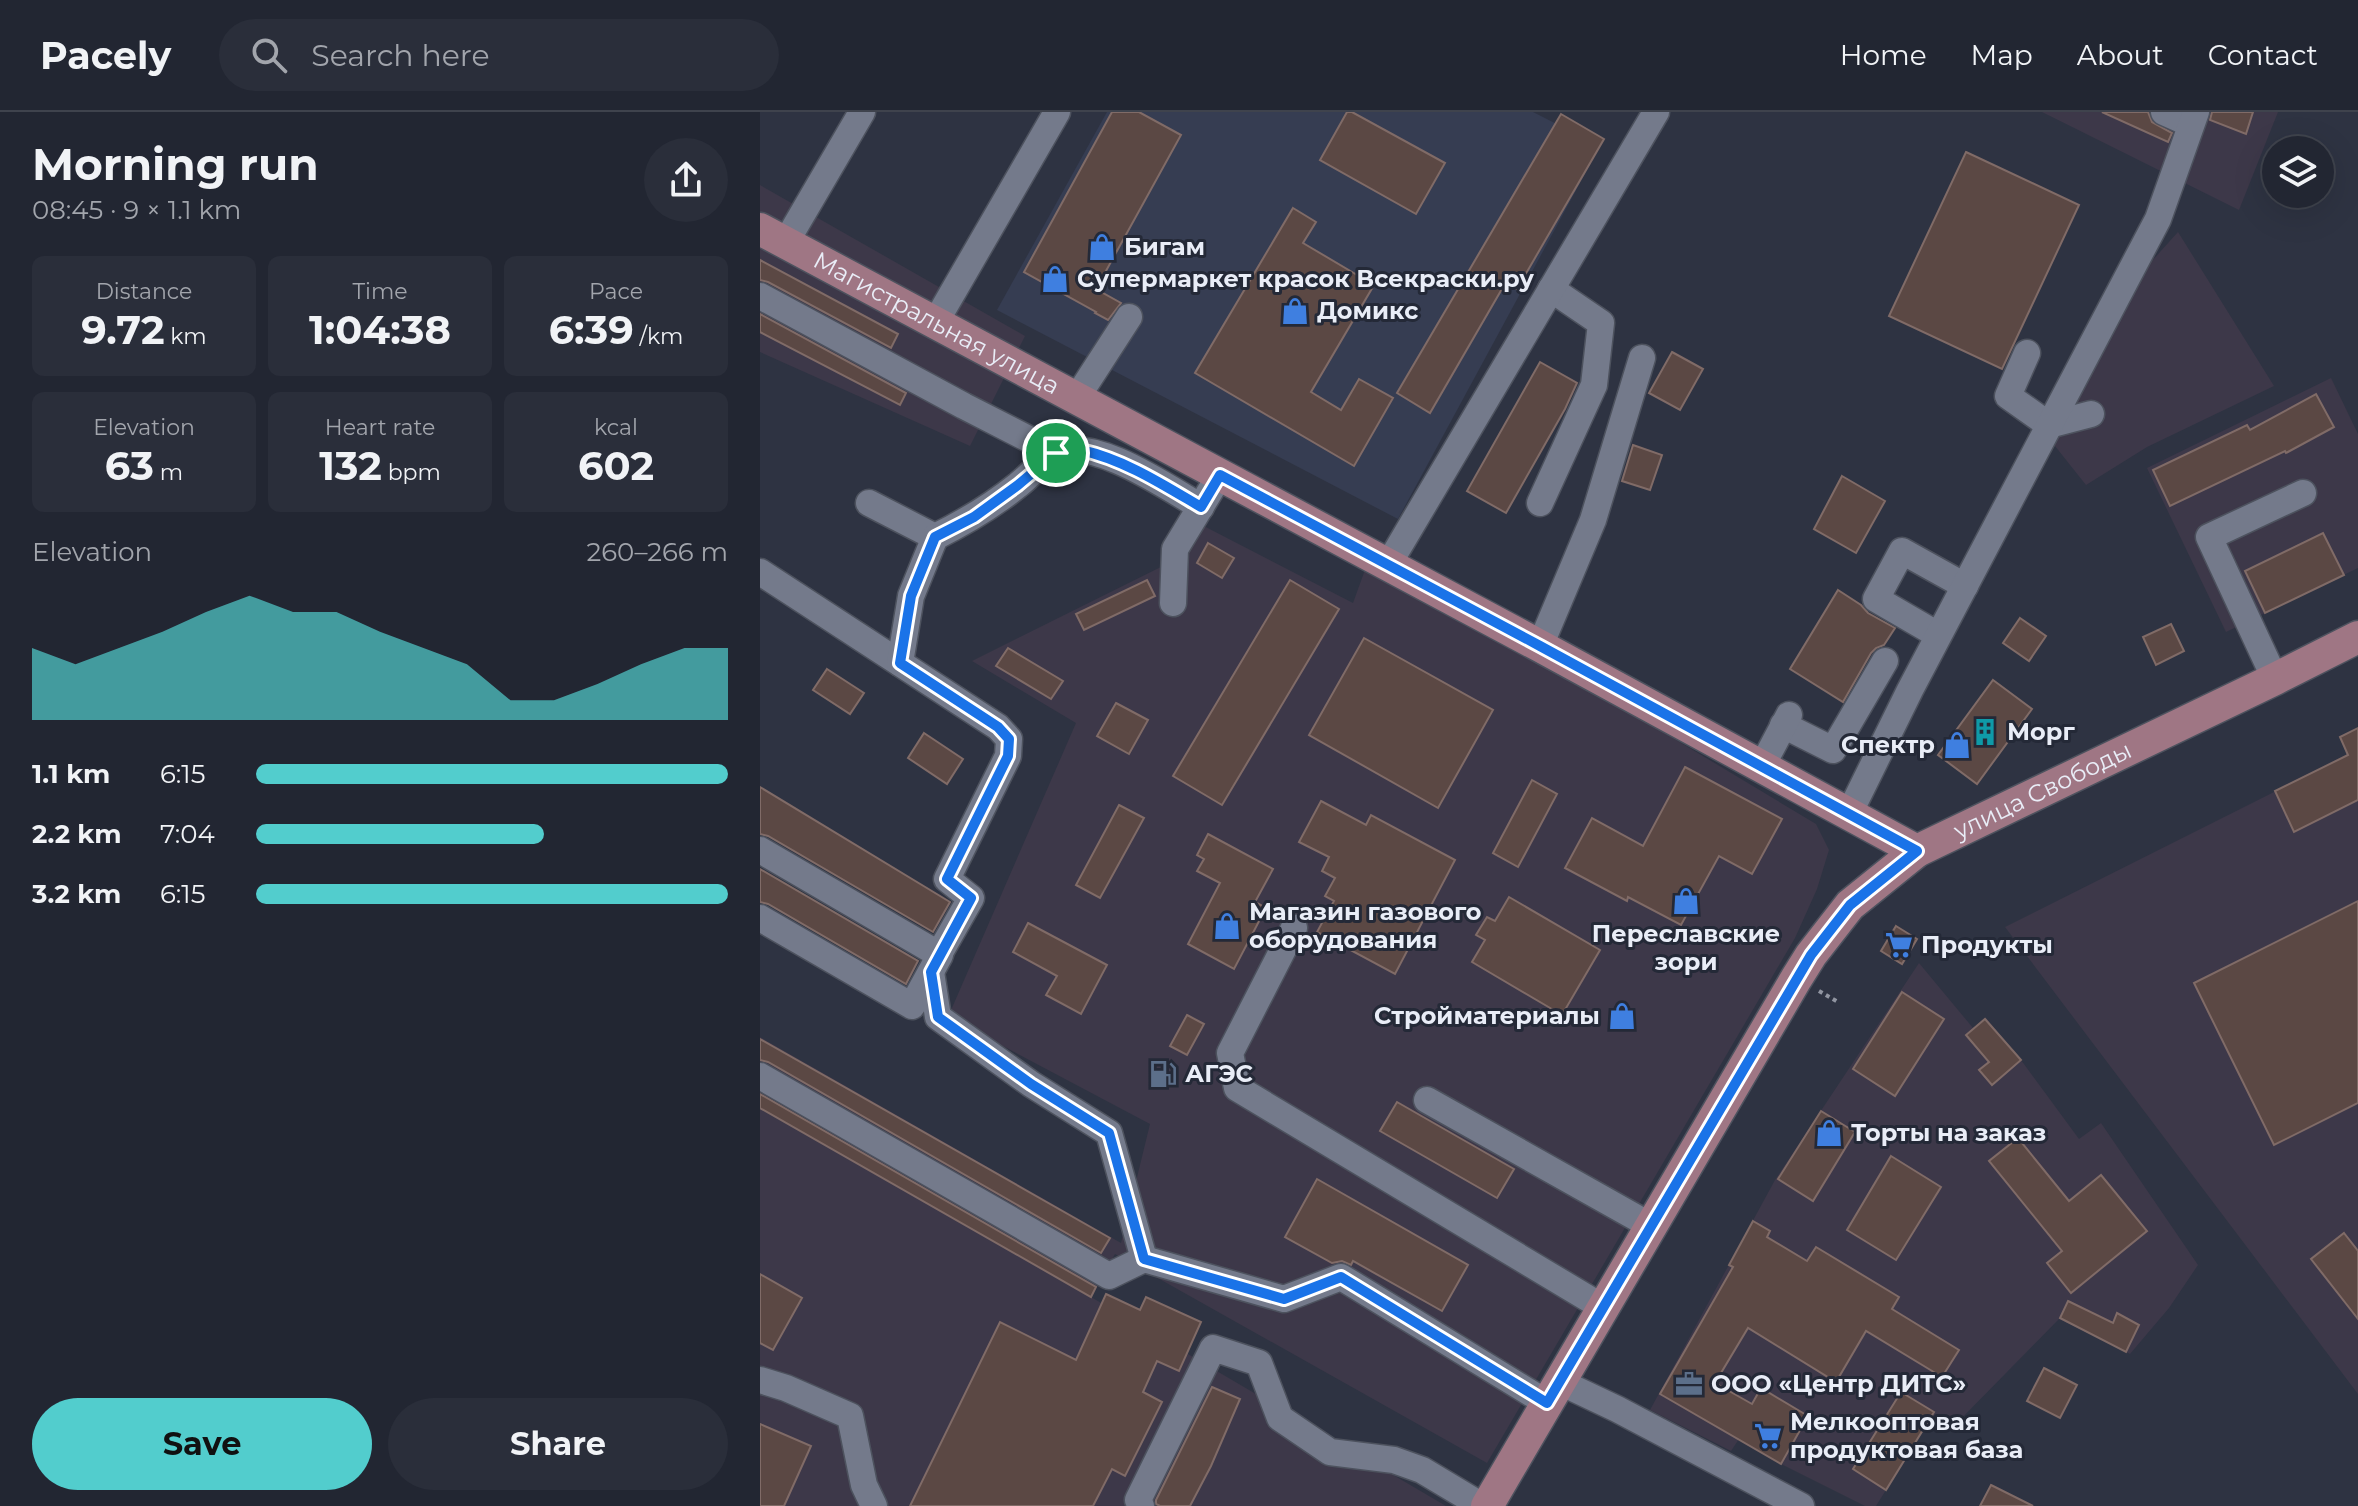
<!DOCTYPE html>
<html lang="en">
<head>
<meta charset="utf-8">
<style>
  body { margin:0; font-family:Montserrat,sans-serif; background:#2a2e3a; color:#f1f3f6; height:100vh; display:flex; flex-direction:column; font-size:30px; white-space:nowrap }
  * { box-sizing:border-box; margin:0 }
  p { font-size:26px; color:#a2a5ac }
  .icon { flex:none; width:44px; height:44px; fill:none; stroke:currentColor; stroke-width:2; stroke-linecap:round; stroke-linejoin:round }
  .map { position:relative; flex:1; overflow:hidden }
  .details { display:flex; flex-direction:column; background:#222632; width:760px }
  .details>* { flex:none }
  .tools { position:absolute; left:1502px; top:24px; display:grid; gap:16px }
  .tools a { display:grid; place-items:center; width:72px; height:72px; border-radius:50%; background:#222632; box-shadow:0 8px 32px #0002,0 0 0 2px #3f434d; font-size:40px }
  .pin { position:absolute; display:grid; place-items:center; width:68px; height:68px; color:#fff; margin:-34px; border:4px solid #fff; border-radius:50%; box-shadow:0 2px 8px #0007 }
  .round { display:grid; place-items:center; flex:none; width:84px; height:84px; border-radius:42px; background:#2a2e3a }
  .overview { display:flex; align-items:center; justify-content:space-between; height:136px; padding:0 32px }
  h1 { font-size:44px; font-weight:700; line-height:60px }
  .figures { display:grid; grid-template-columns:repeat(3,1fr); gap:12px; height:136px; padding:8px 32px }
  .figures div { display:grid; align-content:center; border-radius:12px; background:#2a2e3a; text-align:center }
  .figures b { font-size:40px; font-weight:700 }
  .figures small { font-size:22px; font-weight:400 }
  .figures p { font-size:22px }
  .chart { height:224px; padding:16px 32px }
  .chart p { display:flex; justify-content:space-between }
  .chart svg { width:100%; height:144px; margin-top:8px; fill:#52cdcd; opacity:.7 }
  .action { display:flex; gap:16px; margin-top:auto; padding:16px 32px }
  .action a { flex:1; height:92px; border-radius:48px; background:#52cdcd; color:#111; font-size:32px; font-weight:700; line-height:92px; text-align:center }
  .action a+a { background:#2a2e3a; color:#f1f3f6 }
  ul { padding:0 32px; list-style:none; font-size:26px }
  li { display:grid; grid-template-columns:128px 96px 1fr; align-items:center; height:60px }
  li i { height:20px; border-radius:10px; background:#52cdcd }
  header { display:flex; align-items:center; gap:48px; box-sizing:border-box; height:112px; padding:0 40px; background:#222632; border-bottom:2px solid #3f434d }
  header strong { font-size:38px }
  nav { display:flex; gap:44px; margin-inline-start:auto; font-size:28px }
  .search { width:560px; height:72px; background:#2a2e3a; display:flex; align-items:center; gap:20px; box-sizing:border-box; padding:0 28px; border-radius:44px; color:#a2a5ac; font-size:30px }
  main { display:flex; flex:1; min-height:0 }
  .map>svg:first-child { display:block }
  .built { fill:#363d52 }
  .industrial { fill:#3d3849 }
  .building { fill:#5b4844; stroke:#806b67; stroke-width:2 }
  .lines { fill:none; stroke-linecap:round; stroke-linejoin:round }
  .minor-casing { stroke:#4d525e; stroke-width:29 }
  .major-casing { stroke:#4d525e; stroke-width:35 }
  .path { stroke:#9195a1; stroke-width:4; stroke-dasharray:4 4; stroke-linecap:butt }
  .minor { stroke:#747a8b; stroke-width:26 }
  .major { stroke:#9f7684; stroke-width:32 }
  .route-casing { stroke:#fff; stroke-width:16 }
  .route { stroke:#1a73e8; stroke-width:10 }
  .labels { text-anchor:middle; stroke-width:6; stroke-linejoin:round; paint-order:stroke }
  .poi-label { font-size:24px; font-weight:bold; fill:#e9edf7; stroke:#242937; text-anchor:start }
  .street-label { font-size:24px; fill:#e9edf7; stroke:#242937 }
</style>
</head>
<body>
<header>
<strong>Pacely</strong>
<div class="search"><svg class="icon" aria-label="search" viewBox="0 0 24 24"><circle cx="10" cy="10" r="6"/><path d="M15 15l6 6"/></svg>Search here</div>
<nav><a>Home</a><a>Map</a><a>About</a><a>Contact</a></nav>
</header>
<main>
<section class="details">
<div class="overview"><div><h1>Morning run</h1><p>08:45 · 9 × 1.1 km</p></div><a class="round"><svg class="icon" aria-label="share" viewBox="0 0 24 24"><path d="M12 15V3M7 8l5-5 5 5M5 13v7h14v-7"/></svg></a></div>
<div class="figures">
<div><p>Distance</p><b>9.72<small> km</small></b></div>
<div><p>Time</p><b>1:04:38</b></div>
<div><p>Pace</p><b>6:39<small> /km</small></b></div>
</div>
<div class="figures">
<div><p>Elevation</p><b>63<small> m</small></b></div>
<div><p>Heart rate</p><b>132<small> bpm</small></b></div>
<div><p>kcal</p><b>602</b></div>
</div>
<div class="chart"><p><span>Elevation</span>260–266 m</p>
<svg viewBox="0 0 160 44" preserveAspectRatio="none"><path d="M0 44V22L10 27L20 22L30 17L40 11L50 6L60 11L70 11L80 17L90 22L100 27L110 38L120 38L130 33L140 27L150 22L160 22V44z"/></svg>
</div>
<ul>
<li><b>1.1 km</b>6:15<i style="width:100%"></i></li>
<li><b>2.2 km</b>7:04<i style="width:61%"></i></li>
<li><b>3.2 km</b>6:15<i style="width:100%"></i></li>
</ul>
<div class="action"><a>Save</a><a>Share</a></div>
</section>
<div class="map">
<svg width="1598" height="1394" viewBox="0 0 1598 1394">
  <rect width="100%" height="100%" fill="#2e3342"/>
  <!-- built -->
  <polygon class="built" points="347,0 773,0 840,34 638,407 237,198"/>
  <!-- industrial -->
  <g class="industrial">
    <polygon points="1282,0 1518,0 1479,98"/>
    <polygon points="0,73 265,224 210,334 0,240"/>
    <polygon points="1418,120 1514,274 1387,335 1326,373 1291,329 1321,283 1382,160"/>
    <polygon points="1571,266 1598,322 1598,456 1466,520 1387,356"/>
    <polygon points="438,411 593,491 610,444 1056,712 1069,738 1057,777 1035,826 727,1351 355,1142 331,1185 686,1394 0,1394 0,925 361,1131 390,1012 188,905 316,611 212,549 421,445"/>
    <polygon points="1598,616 1598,1282 1245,815 1588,643 1579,625"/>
    <polygon points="1159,851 1213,916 1226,906 1261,948 1319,1027 1341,1011 1438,1153 1409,1196 1370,1242 1299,1207 1192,1316 1171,1306 1116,1394 1105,1394 1021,1352 979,1327 971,1339 890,1298 1015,1068"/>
  </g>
  <!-- building -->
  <g class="building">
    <polygon points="352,0 379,0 421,23 336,177 361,191 348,208 335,201 336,200 264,160"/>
    <polygon points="587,0 592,0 685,51 656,102 560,48"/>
    <polygon points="1342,0 1388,0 1392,10 1412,21 1408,30"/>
    <polygon points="1452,0 1493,0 1486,22 1450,8"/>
    <polygon points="801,2 844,27 757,177 746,170 670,301 637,281"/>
    <polygon points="1206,40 1319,93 1242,257 1129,204"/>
    <polygon points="533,96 556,110 543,131 614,173 551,280 581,298 599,267 633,286 594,354 435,261"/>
    <polygon points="0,148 138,222 131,236 8,170 0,168"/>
    <polygon points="0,202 146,281 140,293 0,220"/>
    <polygon points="912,240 943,257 920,298 889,281"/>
    <polygon points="780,250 817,271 805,297 746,401 707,379"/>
    <polygon points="1556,282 1574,315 1526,341 1525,339 1410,394 1393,358 1487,313 1490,318"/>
    <polygon points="873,333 902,343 890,378 862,369"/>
    <polygon points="1082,364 1125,389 1096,441 1054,417"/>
    <polygon points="1563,421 1584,463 1505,501 1485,459"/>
    <polygon points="448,431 474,446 462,466 437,451"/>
    <polygon points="387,468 395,484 324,518 316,502"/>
    <polygon points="530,468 579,497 462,693 413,664"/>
    <polygon points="1078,478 1101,493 1108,501 1135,516 1124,533 1116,536 1111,541 1083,590 1030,557"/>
    <polygon points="1260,506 1286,524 1269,549 1243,531"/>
    <polygon points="1411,512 1424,539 1396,553 1383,525"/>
    <polygon points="604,526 733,598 678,696 549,623"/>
    <polygon points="248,536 303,569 291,587 236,554"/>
    <polygon points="67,557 104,581 90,602 53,578"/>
    <polygon points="1233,568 1272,597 1217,672 1178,643"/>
    <polygon points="356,591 388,608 369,642 337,624"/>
    <polygon points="1598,616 1598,688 1534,720 1515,679 1588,643 1580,625"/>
    <polygon points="164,621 203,647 187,672 148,646"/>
    <polygon points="925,655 1022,707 992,762 959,744 921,813 868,785 867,789 805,756 832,706 883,734"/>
    <polygon points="772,668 797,682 758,755 733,741"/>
    <polygon points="0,675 190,790 173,820 8,724 0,722"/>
    <polygon points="561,689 606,713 611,703 695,748 635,862 557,820 574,789 565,784 575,766 562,759 569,745 539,730"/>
    <polygon points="359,693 384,706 340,786 316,773"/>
    <polygon points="448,722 513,757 495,790 506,796 474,857 428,832 460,771 437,759 444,747 437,743"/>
    <polygon points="0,757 158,849 146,872 8,792 0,790"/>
    <polygon points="749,785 840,838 802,903 712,850 725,828 716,823 727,805 735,809"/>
    <polygon points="1598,789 1598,991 1514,1033 1434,871"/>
    <polygon points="268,811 347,853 321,902 286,883 297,864 253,840"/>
    <polygon points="1136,814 1157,827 1142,852 1121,839"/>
    <polygon points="1142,880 1184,907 1135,984 1093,957"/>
    <polygon points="427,903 444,912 427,943 410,934"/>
    <polygon points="1225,907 1261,948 1232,973 1219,958 1229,950 1206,923"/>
    <polygon points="0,927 350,1126 341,1141 8,950 0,948"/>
    <polygon points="0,982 336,1175 331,1185 0,996"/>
    <polygon points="637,990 754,1057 737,1086 620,1019"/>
    <polygon points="1061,999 1095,1020 1053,1089 1018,1067"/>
    <polygon points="1258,1026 1309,1089 1341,1063 1387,1119 1311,1181 1287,1151 1302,1139 1229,1049"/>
    <polygon points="1131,1044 1181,1075 1136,1148 1087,1118"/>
    <polygon points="557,1067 708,1153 682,1199 593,1149 591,1153 582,1149 572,1151 525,1125"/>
    <polygon points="993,1109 1010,1119 1007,1125 1047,1149 1056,1135 1139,1185 1132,1197 1199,1238 1182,1265 1106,1219 1076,1270 988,1216 955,1271 992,1292 1001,1276 1048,1304 1021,1352 900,1282 973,1155 969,1153"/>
    <polygon points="1584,1121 1598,1139 1598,1207 1551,1147"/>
    <polygon points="0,1162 42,1186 13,1238 0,1231"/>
    <polygon points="346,1182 380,1198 386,1185 441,1210 419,1259 397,1249 383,1280 402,1290 365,1364 352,1357 333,1394 150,1394 240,1210 316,1248"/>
    <polygon points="1308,1189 1353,1211 1357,1201 1379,1213 1366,1240 1300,1206"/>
    <polygon points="1284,1256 1317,1273 1300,1306 1267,1289"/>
    <polygon points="452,1275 480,1287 451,1354 430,1394 400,1394 396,1392 396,1388"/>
    <polygon points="1141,1280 1174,1300 1126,1378 1093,1357"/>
    <polygon points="0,1312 51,1334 24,1394 0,1394"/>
    <polygon points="1231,1373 1273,1394 1220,1394"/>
  </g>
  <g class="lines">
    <!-- minor casing -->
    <g class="minor-casing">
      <g id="minor">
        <polyline points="1404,0 1431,12"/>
        <polyline points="26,130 102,0"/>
        <polyline points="0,184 204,294 296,341"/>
        <polyline points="175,211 297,0"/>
        <polyline points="1267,241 1248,284 1289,313 1331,302"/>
        <polyline points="316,287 369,205"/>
        <path d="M109 391 175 425C205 410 232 394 258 373 270 364 282 348 296 342 333 323 408 376 441 395"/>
        <polyline points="780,391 834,273 841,211 791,177"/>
        <polyline points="628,453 896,0"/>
        <polyline points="0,460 238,615 249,627 248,644 187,767 211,786 179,842"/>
        <polyline points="413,491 415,437 460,363"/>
        <polyline points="1178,523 1116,487 1142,439 1205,474"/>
        <polyline points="780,534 833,408 882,246"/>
        <polyline points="140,551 151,484 175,425"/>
        <polyline points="1515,567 1449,425 1543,381"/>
        <polyline points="1023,613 1073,638 1125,549"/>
        <polyline points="1002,654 1029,603"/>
        <polyline points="1089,702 1150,578 1398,107 1436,0"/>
        <polyline points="0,738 180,843 152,894 0,806"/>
        <polyline points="534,816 470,941 477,976 844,1196"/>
        <polyline points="171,860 178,905 271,972 349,1021 384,1147"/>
        <polyline points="0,964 349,1164 384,1147 524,1187 581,1165 787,1291"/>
        <polyline points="667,988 891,1114"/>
        <polyline points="0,1268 26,1276 90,1304 104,1373 114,1394"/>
        <polyline points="800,1270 857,1297 1041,1394"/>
        <polyline points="381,1394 378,1388 453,1236 499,1251 520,1306 570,1340 634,1348 662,1358 722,1394"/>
      </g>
    </g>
    <!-- major casing -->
    <g class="major-casing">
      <g id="major">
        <path id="s1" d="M0 117 780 534 1157 739"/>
        <path id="s2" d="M727 1394 1036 867 1051 843 1090 793 1157 739 1515 567 1598 525"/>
      </g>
    </g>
    <!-- path -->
    <polyline class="path" points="1059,879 1078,890"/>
    <!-- minor -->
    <use href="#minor" class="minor"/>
    <!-- major -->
    <use href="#major" class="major"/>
  </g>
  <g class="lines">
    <!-- route casing -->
    <g class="route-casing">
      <path id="route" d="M321 338C365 348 402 372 441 395L460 363 780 534 1157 739 1090 793 1051 843 787 1291 581 1165 524 1187 384 1147 349 1021 271 972 178 905 171 860 211 786 187 767 248 644 249 627 238 615 140 551 151 484 175 425 214 405 258 373 296 341Z"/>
    </g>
    <!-- route -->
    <use href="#route" class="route"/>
  </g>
  <!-- icons -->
  <defs>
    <g id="shop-bare" transform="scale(2.16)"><path d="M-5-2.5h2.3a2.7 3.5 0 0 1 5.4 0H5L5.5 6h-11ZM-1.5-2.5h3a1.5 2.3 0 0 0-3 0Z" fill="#3f7fe0" stroke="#242937" stroke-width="2.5" paint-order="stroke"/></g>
    <g id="building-bare" transform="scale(2.16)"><path d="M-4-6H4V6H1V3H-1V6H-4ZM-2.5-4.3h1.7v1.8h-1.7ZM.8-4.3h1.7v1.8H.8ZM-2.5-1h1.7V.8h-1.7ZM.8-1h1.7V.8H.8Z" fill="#0f9aa8" stroke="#242937" stroke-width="2.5" paint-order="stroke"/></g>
    <g id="supermarket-bare" transform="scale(2.16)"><path d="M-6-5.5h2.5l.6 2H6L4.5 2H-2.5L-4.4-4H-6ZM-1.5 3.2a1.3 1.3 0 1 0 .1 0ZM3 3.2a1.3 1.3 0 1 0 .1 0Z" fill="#3f7fe0" stroke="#242937" stroke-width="2.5" paint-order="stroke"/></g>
    <g id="fuel-bare" transform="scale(2.16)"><path d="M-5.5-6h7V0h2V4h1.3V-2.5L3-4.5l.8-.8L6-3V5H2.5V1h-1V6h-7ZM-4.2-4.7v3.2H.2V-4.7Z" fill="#5c6f8a" stroke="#242937" stroke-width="2.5" paint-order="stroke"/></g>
    <g id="office-bare" transform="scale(2.16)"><path d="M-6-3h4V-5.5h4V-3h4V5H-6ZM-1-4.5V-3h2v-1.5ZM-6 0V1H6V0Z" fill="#5c6f8a" stroke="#242937" stroke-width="2.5" paint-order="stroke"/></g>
  </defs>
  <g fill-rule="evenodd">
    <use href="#shop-bare" x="342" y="135"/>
    <use href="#shop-bare" x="295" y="167"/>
    <use href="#shop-bare" x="535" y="199"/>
    <use href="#building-bare" x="1225" y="620"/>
    <use href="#shop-bare" x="1197" y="633"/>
    <use href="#shop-bare" x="926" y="789"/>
    <use href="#shop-bare" x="467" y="814"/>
    <use href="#supermarket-bare" x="1139" y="833"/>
    <use href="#shop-bare" x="862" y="904"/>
    <use href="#fuel-bare" x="403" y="962"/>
    <use href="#shop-bare" x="1069" y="1021"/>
    <use href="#office-bare" x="929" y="1272"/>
    <use href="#supermarket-bare" x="1008" y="1324"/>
  </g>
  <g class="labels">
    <!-- poi labels -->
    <g class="poi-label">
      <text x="364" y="143">Бигам</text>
      <text x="317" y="175">Супермаркет красок Всекраски.ру</text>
      <text x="557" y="207">Домикс</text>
      <text x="1247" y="628">Морг</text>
      <text x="1175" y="641" text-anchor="end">Спектр</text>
      <text x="489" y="808">Магазин газового<tspan x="489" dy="28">оборудования</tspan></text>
      <text x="926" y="830" text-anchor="middle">Переславские<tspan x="926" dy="28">зори</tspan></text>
      <text x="1161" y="841">Продукты</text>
      <text x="840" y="912" text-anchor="end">Стройматериалы</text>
      <text x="425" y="970">АГЭС</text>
      <text x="1091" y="1029">Торты на заказ</text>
      <text x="951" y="1280">ООО «Центр ДИТС»</text>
      <text x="1030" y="1318">Мелкооптовая<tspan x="1030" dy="28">продуктовая база</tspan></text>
    </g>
    <!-- street labels -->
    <g class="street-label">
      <text dy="8" stroke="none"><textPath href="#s1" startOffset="200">Магистральная улица</textPath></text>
      <text dy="8" stroke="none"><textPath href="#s2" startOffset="928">улица Свободы</textPath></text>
    </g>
  </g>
</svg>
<div class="tools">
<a><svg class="icon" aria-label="layers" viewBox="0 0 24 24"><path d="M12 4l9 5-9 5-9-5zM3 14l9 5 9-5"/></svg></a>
</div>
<div class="pin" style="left:296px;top:341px;background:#1e9e55"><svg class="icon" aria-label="arrive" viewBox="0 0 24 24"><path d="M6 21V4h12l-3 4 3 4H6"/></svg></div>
</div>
</main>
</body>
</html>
